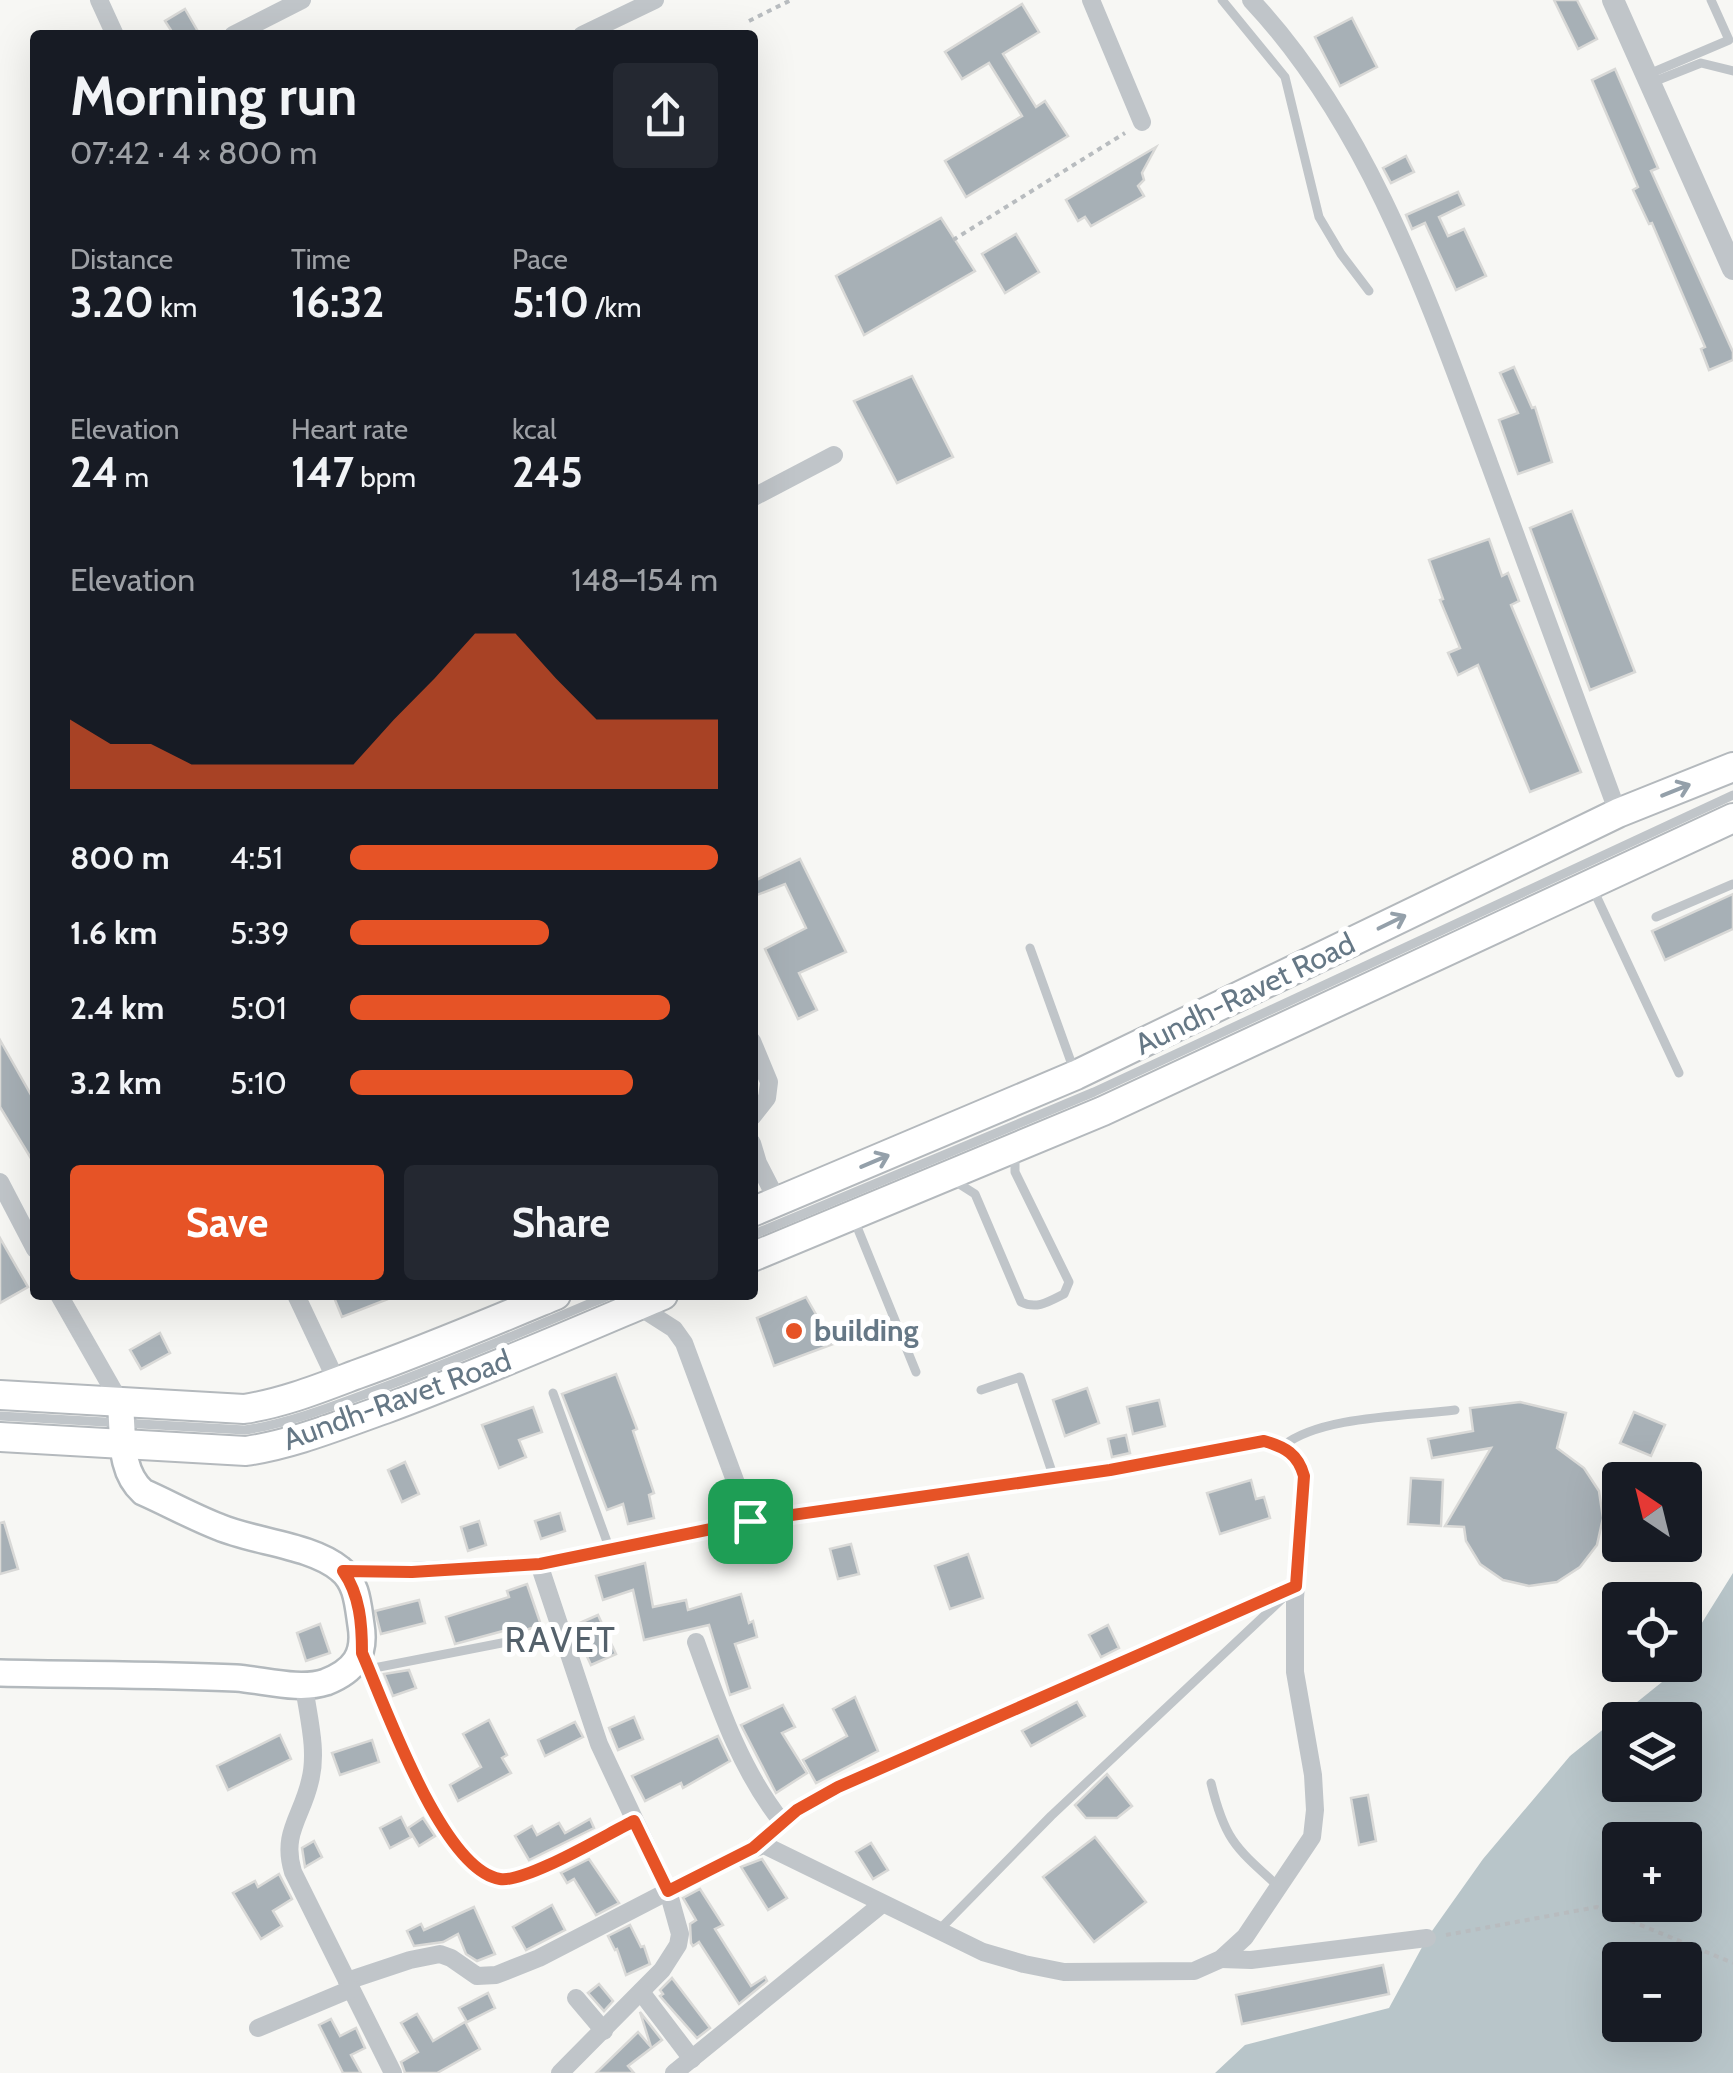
<!DOCTYPE html>
<html lang="en">
<head>
<meta charset="utf-8">
<style>
  body { margin:0; font-family:Cabin,sans-serif; background:#242831; color:#f1f3f6; height:100vh; display:flex; flex-direction:column; font-size:38px; white-space:nowrap }
  * { box-sizing:border-box; margin:0 }
  p { font-size:32px; color:#9ea1a6 }
  .icon { flex:none; width:55px; height:55px; fill:none; stroke:currentColor; stroke-width:2; stroke-linecap:round; stroke-linejoin:round }
  .map { position:relative; flex:1; overflow:hidden }
  .panel { position:absolute; left:30px; top:30px; width:728px; height:1270px; display:flex; flex-direction:column; background:#171b24; border-radius:10px; box-shadow:0 10px 40px #0002 }
  .panel>* { flex:none }
  .needle { width:65px; rotate:325deg }
  .controls { position:absolute; left:1602px; top:1462px; display:grid; gap:20px }
  .controls a { display:grid; place-items:center; width:100px; height:100px; border-radius:10px; background:#171b24; box-shadow:0 10px 40px #0002; font-size:50px }
  .pin { position:absolute; display:grid; place-items:center; width:85px; height:85px; color:#fff; margin:-42px; border-radius:20px; box-shadow:0 5px 15px #0006 }
  .round { display:grid; place-items:center; flex:none; width:105px; height:105px; border-radius:10px; background:#242831 }
  .summary { display:flex; align-items:center; justify-content:space-between; height:170px; padding:0 40px }
  h1 { font-size:55px; font-weight:700; line-height:75px }
  .figures { display:grid; grid-template-columns:repeat(3,1fr); gap:15px; height:170px; padding:10px 40px }
  .figures div { display:grid; align-content:center }
  .figures b { font-size:42px; font-weight:700 }
  .figures small { font-size:28px; font-weight:400 }
  .figures p { font-size:28px }
  .chart { height:280px; padding:20px 40px }
  .chart p { display:flex; justify-content:space-between }
  .chart svg { width:100%; height:180px; margin-top:10px; fill:#e65326; opacity:.7 }
  .cta { display:flex; gap:20px; margin-top:auto; padding:20px 40px }
  .cta a { flex:1; height:115px; border-radius:10px; background:#e65326; color:#fff; font-size:40px; font-weight:700; line-height:115px; text-align:center }
  .cta a+a { background:#242831; color:#f1f3f6 }
  ul { padding:0 40px; list-style:none; font-size:32px }
  li { display:grid; grid-template-columns:160px 120px 1fr; align-items:center; height:75px }
  li i { height:25px; border-radius:12px; background:#e65326 }
  .map>svg:first-child { display:block }
  .water { fill:#b8c5c9; fill-rule:evenodd }
  .building { fill:#a7b0b6; stroke:#d9d9d7; stroke-width:2.5 }
  .lines { fill:none; stroke-linecap:round; stroke-linejoin:round }
  .secondary-casing { stroke:#b3b9bd; stroke-width:30 }
  .primary-casing { stroke:#b4b9bd; stroke-width:32 }
  .path { stroke:#b8bcbf; stroke-width:4; stroke-dasharray:5 5; stroke-linecap:butt }
  .service { stroke:#c0c5c9; stroke-width:9 }
  .minor { stroke:#c0c5c9; stroke-width:18 }
  .tertiary { stroke:#c0c5c9; stroke-width:22 }
  .secondary { stroke:#fff; stroke-width:25 }
  .primary { stroke:#fff; stroke-width:28 }
  .oneway { stroke:#94a0aa }
  .route-casing { stroke:#fff; stroke-width:20 }
  .route { stroke:#e65326; stroke-width:12 }
  .poi-dot { fill:#e65326; stroke:#fff; stroke-width:4 }
  .labels { text-anchor:middle; stroke-width:10; stroke-linejoin:round; paint-order:stroke }
  .street-label { font-size:30px; fill:#667886; stroke:#fff }
  .poi-label { font-size:30px; font-weight:bold; fill:#667886; stroke:#fff; text-anchor:start }
  .quarter-label { font-size:35px; letter-spacing:2.5px; fill:#54616b; stroke:#fff }
</style>
</head>
<body>
<div class="map">
<svg width="1733" height="2073" viewBox="0 0 1733 2073">
  <rect width="100%" height="100%" fill="#f7f7f4"/>
  <!-- water -->
  <path class="water" d="M1733 1573V2073H1215L1245 2045 1389 2008 1427 1938 1483 1859 1570 1756 1667 1678 1675 1665H1685V1650ZM1620 1720H1685V1785H1620ZM1620 1840H1685V1905H1620ZM1620 1960H1685V2025H1620Z"/>
  <!-- building -->
  <g class="building">
    <polygon points="1554,0 1577,0 1597,39 1578,49"/>
    <polygon points="1022,4 1039,32 1003,54 1036,107 1045,101 1068,136 966,197 945,161 1022,116 989,63 962,79 945,52"/>
    <polygon points="185,9 200,35 174,35 165,21"/>
    <polygon points="1352,18 1377,67 1340,86 1315,37"/>
    <polygon points="1615,69 1658,168 1651,171 1733,352 1733,360 1709,370 1701,349 1705,347 1652,223 1649,224 1633,190 1638,187 1592,80"/>
    <polygon points="1156,147 1142,173 1144,180 1138,186 1144,196 1091,226 1085,217 1078,221 1066,200"/>
    <polygon points="1406,156 1414,172 1391,183 1383,168"/>
    <polygon points="1458,192 1464,205 1439,217 1448,236 1464,229 1486,276 1456,290 1425,223 1412,229 1406,215"/>
    <polygon points="941,218 975,271 864,335 836,276"/>
    <polygon points="1016,234 1039,272 1005,293 982,254"/>
    <polygon points="1514,367 1532,408 1535,407 1552,462 1518,474 1499,420 1518,413 1500,373"/>
    <polygon points="912,376 953,457 897,483 854,401"/>
    <polygon points="1572,511 1635,672 1590,690 1530,528"/>
    <polygon points="1489,539 1502,576 1508,573 1519,601 1511,605 1581,772 1530,792 1478,665 1458,675 1448,653 1460,648 1440,600 1443,599 1429,560"/>
    <polygon points="800,859 846,952 799,973 817,1010 798,1019 765,949 806,928 785,884 752,897 752,882"/>
    <polygon points="1733,894 1733,929 1665,960 1652,931"/>
    <polygon points="0,1040 35,1102 35,1165 0,1107"/>
    <polygon points="0,1238 28,1287 0,1303"/>
    <polygon points="333,1295 396,1295 396,1296 342,1317"/>
    <polygon points="806,1297 833,1344 774,1366 757,1318"/>
    <polygon points="160,1333 170,1353 141,1369 130,1350"/>
    <polygon points="616,1374 637,1429 633,1431 654,1493 649,1495 654,1518 628,1524 623,1504 607,1510 562,1394"/>
    <polygon points="1087,1388 1099,1423 1065,1436 1053,1400"/>
    <polygon points="1159,1400 1165,1426 1133,1434 1127,1407"/>
    <polygon points="1520,1402 1566,1413 1557,1448 1584,1468 1599,1491 1603,1518 1597,1545 1580,1567 1557,1582 1529,1586 1503,1580 1480,1564 1466,1541 1464,1527 1445,1526 1491,1448 1432,1458 1428,1439 1473,1431 1470,1408"/>
    <polygon points="533,1407 542,1432 519,1440 526,1457 499,1468 482,1425"/>
    <polygon points="1634,1412 1665,1425 1651,1456 1620,1443"/>
    <polygon points="1126,1435 1130,1453 1112,1457 1108,1439"/>
    <polygon points="405,1462 419,1494 402,1502 388,1470"/>
    <polygon points="1411,1478 1443,1480 1441,1526 1408,1524"/>
    <polygon points="1251,1480 1256,1499 1264,1497 1270,1518 1220,1534 1207,1493"/>
    <polygon points="560,1513 565,1531 541,1539 535,1521"/>
    <polygon points="479,1521 486,1545 468,1551 461,1527"/>
    <polygon points="4,1522 18,1569 0,1574 0,1523"/>
    <polygon points="851,1544 859,1574 838,1579 830,1549"/>
    <polygon points="968,1554 983,1598 950,1609 935,1566"/>
    <polygon points="645,1563 653,1607 686,1600 688,1610 741,1594 749,1623 753,1621 757,1637 735,1644 750,1688 730,1695 709,1625 644,1640 633,1590 603,1600 596,1576"/>
    <polygon points="527,1584 541,1625 520,1632 518,1627 455,1644 446,1617 509,1597 507,1591"/>
    <polygon points="419,1600 425,1623 381,1634 375,1611"/>
    <polygon points="598,1615 616,1654 591,1665 573,1626"/>
    <polygon points="320,1624 330,1653 306,1661 297,1633"/>
    <polygon points="1108,1625 1119,1648 1101,1657 1089,1635"/>
    <polygon points="409,1670 416,1688 393,1696 384,1674"/>
    <polygon points="855,1697 878,1751 816,1783 803,1760 847,1736 833,1709"/>
    <polygon points="1077,1702 1085,1716 1031,1746 1022,1731"/>
    <polygon points="783,1705 795,1727 782,1733 807,1773 776,1793 741,1725"/>
    <polygon points="634,1717 643,1739 618,1750 609,1728"/>
    <polygon points="489,1720 507,1755 502,1758 511,1773 458,1801 450,1785 481,1767 463,1734"/>
    <polygon points="575,1722 583,1737 545,1756 538,1740"/>
    <polygon points="280,1735 291,1759 228,1790 217,1766"/>
    <polygon points="718,1736 730,1761 683,1788 681,1783 645,1801 632,1776"/>
    <polygon points="372,1740 379,1762 340,1775 332,1753"/>
    <polygon points="1107,1774 1132,1806 1117,1818 1086,1818 1075,1805"/>
    <polygon points="1368,1795 1376,1841 1359,1845 1351,1798"/>
    <polygon points="401,1817 411,1837 390,1848 380,1828"/>
    <polygon points="423,1818 435,1836 419,1846 408,1828"/>
    <polygon points="590,1819 594,1828 529,1860 515,1836 532,1826 537,1835 559,1823 565,1833"/>
    <polygon points="1095,1837 1146,1902 1094,1942 1043,1877"/>
    <polygon points="314,1841 322,1857 305,1867 302,1848"/>
    <polygon points="871,1843 888,1870 873,1879 856,1852"/>
    <polygon points="589,1859 619,1903 596,1915 574,1879 567,1883 561,1873"/>
    <polygon points="762,1859 787,1898 768,1910 741,1867"/>
    <polygon points="279,1874 292,1899 273,1911 282,1926 261,1939 233,1893 255,1881 258,1887"/>
    <polygon points="700,1889 723,1925 715,1929 751,1986 765,1977 767,1981 739,2004 699,1942 693,1946 691,1943 690,1924 696,1920 683,1898"/>
    <polygon points="552,1905 565,1930 526,1950 513,1927"/>
    <polygon points="474,1907 495,1954 477,1961 466,1954 458,1934 443,1942 414,1946 407,1931 421,1924 424,1930"/>
    <polygon points="630,1925 641,1947 644,1946 650,1964 626,1975 617,1949 615,1950 608,1936"/>
    <polygon points="1383,1965 1389,1994 1242,2024 1236,1995"/>
    <polygon points="672,1978 710,2028 697,2038 660,1996 663,1994 660,1990"/>
    <polygon points="599,1984 613,2001 604,2011 588,1993"/>
    <polygon points="488,1993 495,2008 467,2022 459,2008"/>
    <polygon points="640,2012 662,2040 628,2066 634,2073 596,2073 638,2032 651,2047"/>
    <polygon points="417,2014 433,2041 465,2022 480,2049 437,2073 405,2073 401,2062 418,2052 401,2023"/>
    <polygon points="331,2019 340,2036 356,2028 365,2048 351,2055 361,2073 343,2073 319,2025"/>
  </g>
  <g class="lines">
    <!-- secondary casing -->
    <g class="secondary-casing">
      <path id="secondary" d="M0 1673C78 1675 157 1674 236 1678 264 1680 299 1691 326 1682 354 1671 366 1655 361 1625 358 1605 357 1582 340 1569 311 1545 254 1542 219 1527 193 1517 168 1503 143 1492 118 1470 124 1433 120 1402"/>
    </g>
    <!-- primary casing -->
    <g class="primary-casing">
      <g id="primary">
        <polyline points="752,1212 1076,1075 1618,813 1733,767"/>
        <polyline points="752,1257 1103,1111 1733,818"/>
        <path d="M0 1395 244 1409C283 1403 318 1389 355 1375 423 1351 489 1323 556 1295"/>
        <path d="M0 1437 246 1451C294 1444 339 1425 385 1409 479 1374 571 1334 663 1295"/>
      </g>
    </g>
    <!-- path -->
    <g class="path">
      <polyline points="749,21 791,0"/>
      <polyline points="953,240 1125,133"/>
      <polyline points="1446,1935 1597,1907 1733,1963"/>
    </g>
    <!-- service -->
    <g class="service">
      <polyline points="1222,0 1285,77 1319,217 1341,254 1369,291"/>
      <polyline points="1649,74 1729,40 1711,0"/>
      <polyline points="1653,82 1701,63 1733,71"/>
      <polyline points="1592,887 1679,1073"/>
      <polyline points="1656,917 1733,884"/>
      <polyline points="1030,948 1075,1073"/>
      <path d="M953 1180 975 1194 1021 1302C1037 1310 1050 1301 1064 1294L1069 1282 1015 1172V1155"/>
      <polyline points="853,1217 916,1372"/>
      <polyline points="752,1235 1094,1092 1733,795"/>
      <polyline points="981,1390 1020,1377 1054,1478"/>
      <polyline points="553,1393 610,1550"/>
      <path d="M0 1416 245 1430C290 1423 333 1406 376 1390 455 1361 532 1328 610 1295"/>
      <path d="M1283 1446C1319 1416 1408 1416 1455 1410"/>
      <polyline points="369,1669 512,1641"/>
      <path d="M1211 1783C1225 1841 1236 1848 1279 1887"/>
      <polyline points="940,1929 1051,1816 1283,1598"/>
    </g>
    <!-- minor -->
    <g class="minor">
      <polyline points="99,0 115,35"/>
      <polyline points="1091,0 1142,122"/>
      <path d="M1251 0C1370 127 1429 302 1489 463 1532 580 1575 697 1618 813"/>
      <polyline points="233,35 302,0"/>
      <polyline points="582,35 655,0"/>
      <polyline points="752,498 834,455"/>
      <polyline points="752,1041 769,1082 767,1098 752,1117"/>
      <polyline points="752,1143 758,1163 778,1202"/>
      <polyline points="0,1182 35,1249"/>
      <polyline points="59,1295 120,1402"/>
      <polyline points="296,1295 337,1382"/>
      <polyline points="638,1306 674,1329 684,1343 750,1521"/>
      <polyline points="539,1564 599,1744 668,1891 680,1934 678,1945 662,1970 560,2073"/>
      <path d="M343 1571H412L539 1564 750 1521 1110 1470 1264 1441C1285 1447 1298 1454 1304 1476L1295 1598V1672L1313 1775 1315 1810 1312 1837 1245 1937 1221 1959 1194 1971 1064 1972 1024 1964 983 1952 764 1845 744 1852 539 1958 496 1975 477 1976 451 1958 440 1954 410 1960 347 1981"/>
      <path d="M696 1642C719 1706 740 1769 782 1822"/>
      <path d="M362 1653C385 1705 442 1870 500 1879 526 1883 607 1834 634 1821"/>
      <path d="M304 1686C308 1716 318 1751 310 1781 302 1817 281 1833 293 1872L393 2073"/>
      <polyline points="753,1847 797,1810 838,1787 1296,1586"/>
      <polyline points="1221,1959 1251,1960 1427,1938"/>
      <polyline points="641,1992 692,2059"/>
      <polyline points="576,1998 604,2031"/>
      <polyline points="258,2028 351,1989"/>
      <polyline points="674,2073 882,1904"/>
    </g>
    <!-- tertiary -->
    <polyline class="tertiary" points="1613,0 1733,269"/>
    <!-- secondary -->
    <use href="#secondary" class="secondary"/>
    <!-- primary -->
    <use href="#primary" class="primary"/>
  </g>
  <!-- one-way arrows -->
  <defs><path id="oneway-shaft" d="M-6 0H5M1.5-3L5.5 0L1.5 3" fill="none" stroke-width="1.6" stroke-linecap="round" stroke-linejoin="round" transform="scale(2.5)"/></defs>
  <g class="oneway">
    <use href="#oneway-shaft" transform="translate(1676 790) rotate(-22)"/>
    <use href="#oneway-shaft" transform="translate(1392 922) rotate(-26)"/>
    <use href="#oneway-shaft" transform="translate(875 1161) rotate(-23)"/>
  </g>
  <g class="lines">
    <!-- route casing -->
    <g class="route-casing">
      <path id="route" d="M1264 1441C1285 1447 1298 1454 1304 1476L1296 1586 838 1787 797 1810 753 1848 668 1891 634 1821C607 1834 526 1883 500 1879 442 1870 385 1705 362 1653 362 1624 360 1595 343 1571L412 1572 540 1564 750 1521 1110 1470Z"/>
    </g>
    <!-- route -->
    <use href="#route" class="route"/>
  </g>
  <!-- markers -->
  <circle class="poi-dot" cx="794" cy="1331" r="10"/>
  <g class="labels">
    <!-- street labels -->
    <g class="street-label">
      <text transform="translate(1245 994) rotate(-26)" y="10">Aundh-Ravet Road</text>
      <text transform="translate(397 1400) rotate(-20)" y="10">Aundh-Ravet Road</text>
    </g>
    <!-- poi labels -->
    <g class="poi-label">
      <text x="814" y="1341">building</text>
    </g>
    <!-- quarter labels -->
    <g class="quarter-label">
      <text x="561" y="1652">RAVET</text>
    </g>
  </g>
</svg>
<div class="controls">
<a><svg class="needle" viewBox="-14 -14 28 28"><path d="M0-13l5 13h-10z" fill="#e53935"/><path d="M0 13l5-13h-10z" fill="#9ea1a6"/></svg></a>
<a><svg class="icon" aria-label="locate" viewBox="0 0 24 24"><circle cx="12" cy="12" r="6"/><path d="M12 2v4M12 18v4M2 12h4M18 12h4"/></svg></a>
<a><svg class="icon" aria-label="layers" viewBox="0 0 24 24"><path d="M12 4l9 5-9 5-9-5zM3 14l9 5 9-5"/></svg></a>
<a>+</a>
<a>−</a>
</div>
<div class="pin" style="left:750px;top:1521px;background:#1e9e55"><svg class="icon" aria-label="arrive" viewBox="0 0 24 24"><path d="M6 21V4h12l-3 4 3 4H6"/></svg></div>
<section class="panel">
<div class="summary"><div><h1>Morning run</h1><p>07:42 · 4 × 800 m</p></div><a class="round"><svg class="icon" aria-label="share" viewBox="0 0 24 24"><path d="M12 15V3M7 8l5-5 5 5M5 13v7h14v-7"/></svg></a></div>
<div class="figures">
<div><p>Distance</p><b>3.20<small> km</small></b></div>
<div><p>Time</p><b>16:32</b></div>
<div><p>Pace</p><b>5:10<small> /km</small></b></div>
</div>
<div class="figures">
<div><p>Elevation</p><b>24<small> m</small></b></div>
<div><p>Heart rate</p><b>147<small> bpm</small></b></div>
<div><p>kcal</p><b>245</b></div>
</div>
<div class="chart"><p><span>Elevation</span>148–154 m</p>
<svg viewBox="0 0 160 44" preserveAspectRatio="none"><path d="M0 44V27L10 33L20 33L30 38L40 38L50 38L60 38L70 38L80 27L90 17L100 6L110 6L120 17L130 27L140 27L150 27L160 27V44z"/></svg>
</div>
<ul>
<li><b>800 m</b>4:51<i style="width:100%"></i></li>
<li><b>1.6 km</b>5:39<i style="width:54%"></i></li>
<li><b>2.4 km</b>5:01<i style="width:87%"></i></li>
<li><b>3.2 km</b>5:10<i style="width:77%"></i></li>
</ul>
<div class="cta"><a>Save</a><a>Share</a></div>
</section>
</div>
</body>
</html>
